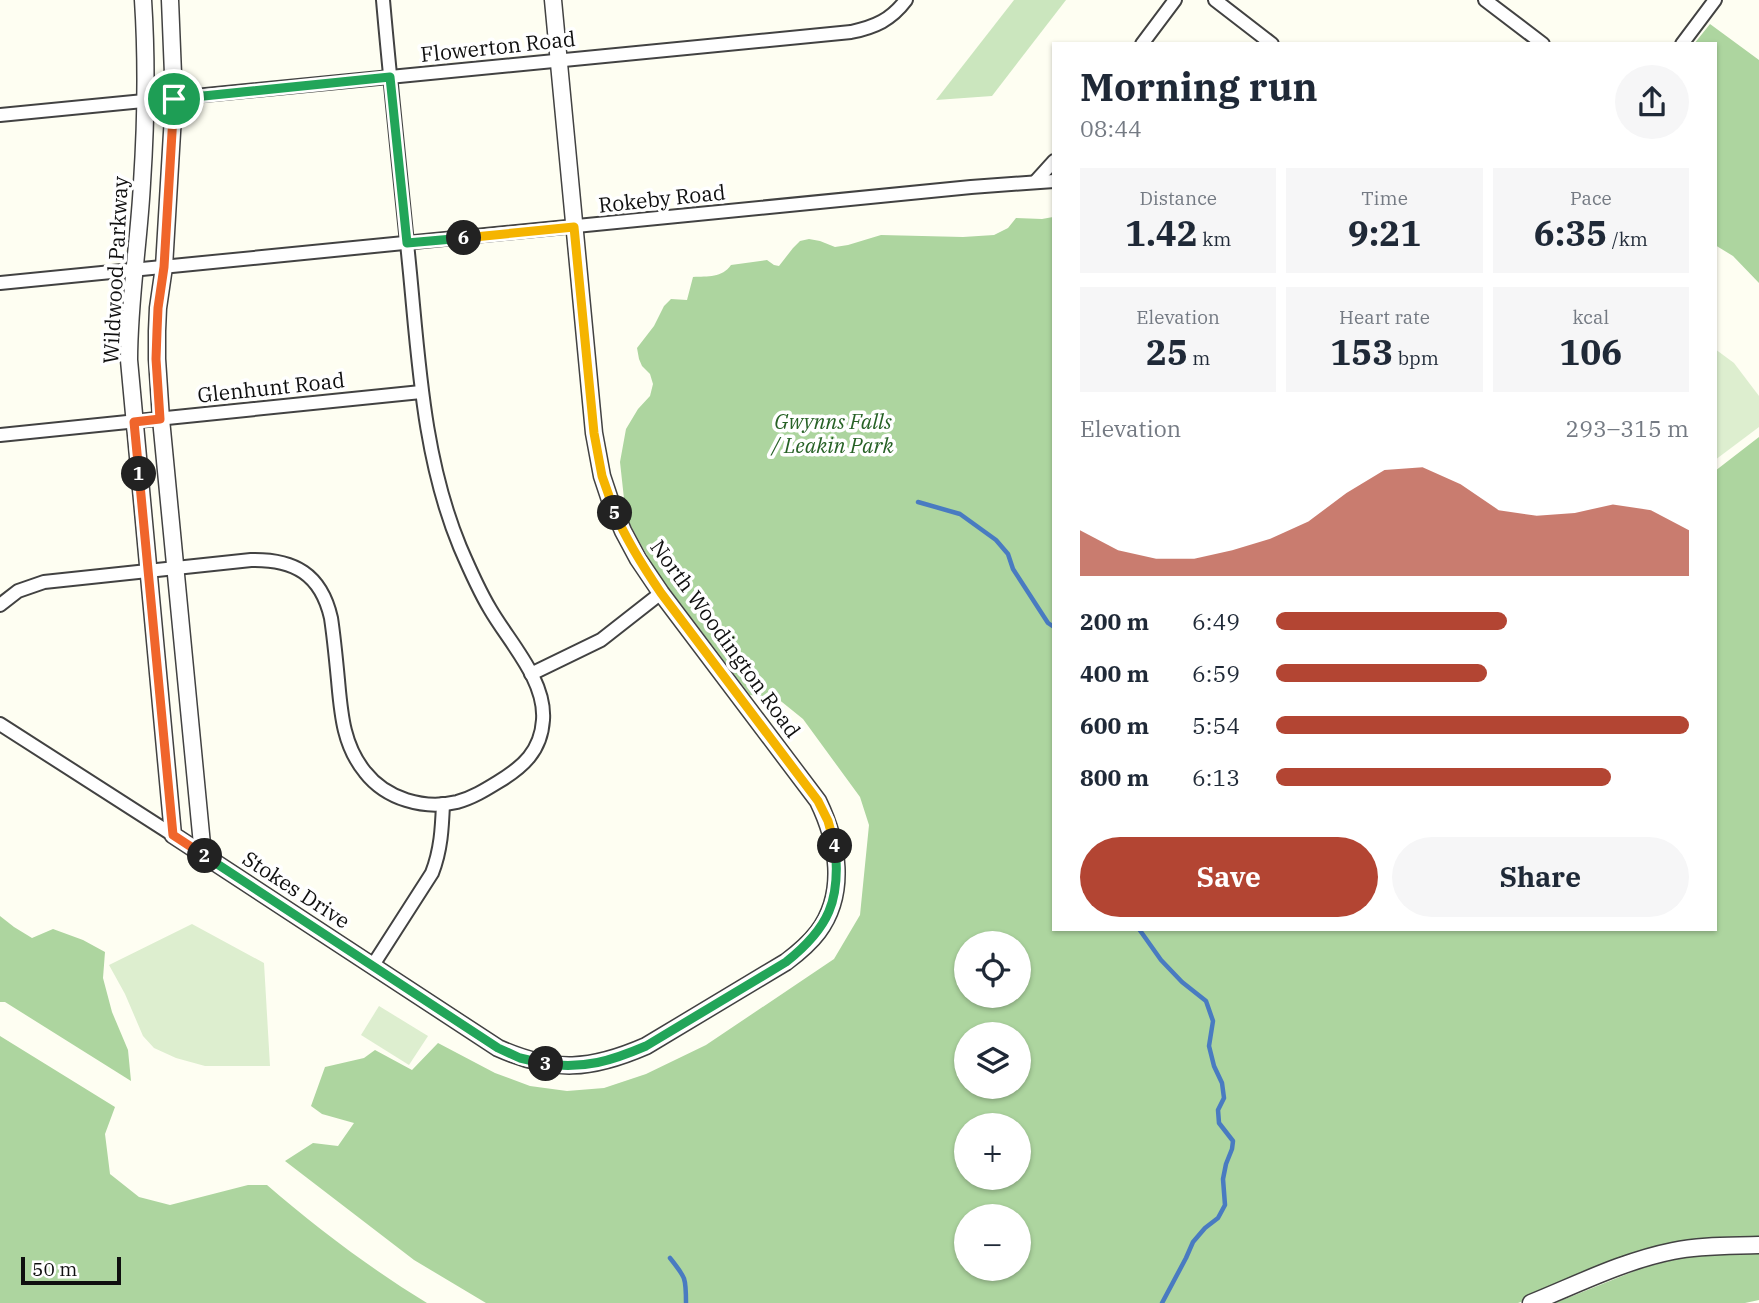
<!DOCTYPE html>
<html lang="en">
<head>
<meta charset="utf-8">
<style>
  body { margin:0; font-family:"IBM Plex Serif",serif; background:#f6f6f7; color:#1f2937; height:100vh; display:flex; flex-direction:column; font-size:26px; white-space:nowrap }
  * { box-sizing:border-box; margin:0 }
  p { font-size:23px; color:#747a83 }
  .icon { flex:none; width:38px; height:38px; fill:none; stroke:currentColor; stroke-width:2; stroke-linecap:round; stroke-linejoin:round }
  .map { position:relative; flex:1; overflow:hidden }
  .panel { position:absolute; left:1052px; top:42px; width:665px; height:889px; display:flex; flex-direction:column; background:#fff; border-radius:0px; box-shadow:0 2px 5px #0004 }
  .panel>* { flex:none }
  .tools { position:absolute; left:954px; top:931px; display:grid; gap:14px }
  .tools a { display:grid; place-items:center; width:77px; height:77px; border-radius:50%; background:#fff; box-shadow:0 2px 5px #0004; font-size:35px }
  .scale { position:absolute; left:21px; bottom:18px; width:100px; box-sizing:border-box; padding-left:7px; border:4px solid #0f0f0f; border-top:0; font-size:19px; line-height:24px; white-space:nowrap; color:#0f0f0f; -webkit-text-stroke:5px #fff; paint-order:stroke }
  .pin { position:absolute; display:grid; place-items:center; width:60px; height:60px; color:#fff; margin:-30px; border:4px solid #fff; border-radius:50%; box-shadow:0 2px 7px #0007 }
  .km { position:absolute; width:35px; height:35px; margin:-18px; border-radius:50%; background:#222; color:#fff; font-size:19px; line-height:35px; text-align:center }
  .round { display:grid; place-items:center; flex:none; width:74px; height:74px; border-radius:37px; background:#f6f6f7 }
  .summary { display:flex; align-items:center; justify-content:space-between; height:119px; padding:0 28px }
  h1 { font-size:38px; font-weight:700; line-height:52px }
  .metrics { display:grid; grid-template-columns:repeat(3,1fr); gap:10px; height:119px; padding:7px 28px }
  .metrics div { display:grid; align-content:center; border-radius:0px; background:#f6f6f7; text-align:center }
  .metrics b { font-size:35px; font-weight:700 }
  .metrics small { font-size:19px; font-weight:400 }
  .metrics p { font-size:19px }
  .chart { height:196px; padding:14px 28px }
  .chart p { display:flex; justify-content:space-between }
  .chart svg { width:100%; height:126px; margin-top:7px; fill:#b34533; opacity:.7 }
  .cta { display:flex; gap:14px; margin-top:auto; padding:14px 28px }
  .cta a { flex:1; height:80px; border-radius:42px; background:#b34533; color:#fff; font-size:28px; font-weight:700; line-height:80px; text-align:center }
  .cta a+a { background:#f6f6f7; color:#1f2937 }
  ul { padding:0 28px; list-style:none; font-size:23px }
  li { display:grid; grid-template-columns:112px 84px 1fr; align-items:center; height:52px }
  li i { height:18px; border-radius:9px; background:#b34533 }
  .map>svg:first-child { display:block }
  .green { fill:#cbe6be }
  .forest { fill:#add59f; fill-rule:evenodd }
  .pitch { fill:#ddeecf }
  .lines { fill:none; stroke-linecap:round; stroke-linejoin:round }
  .stream { stroke:#497bc1; stroke-width:4.5 }
  .minor-casing { stroke:#424242; stroke-width:16 }
  .tertiary-casing { stroke:#424242; stroke-width:19 }
  .minor { stroke:#fff; stroke-width:12 }
  .tertiary { stroke:#fff; stroke-width:16 }
  .split-1-casing { stroke:#fff; stroke-width:14 }
  .split-2-casing { stroke:#fff; stroke-width:14 }
  .split-3-casing { stroke:#fff; stroke-width:14 }
  .split-4-casing { stroke:#fff; stroke-width:14 }
  .split-5-casing { stroke:#fff; stroke-width:14 }
  .split-6-casing { stroke:#fff; stroke-width:14 }
  .split-7-casing { stroke:#fff; stroke-width:14 }
  .split-1 { stroke:#f0652b; stroke-width:9 }
  .split-2 { stroke:#f0652b; stroke-width:9 }
  .split-3 { stroke:#22a559; stroke-width:9 }
  .split-4 { stroke:#22a559; stroke-width:9 }
  .split-5 { stroke:#f5b400; stroke-width:9 }
  .split-6 { stroke:#f5b400; stroke-width:9 }
  .split-7 { stroke:#22a559; stroke-width:9 }
  .labels { text-anchor:middle; stroke-width:7; stroke-linejoin:round; paint-order:stroke }
  .street-label { font-size:21px; fill:#0f0f0f; stroke:#fff }
  .park-label { font-size:21px; font-style:italic; fill:#266125; stroke:#fff }
</style>
</head>
<body>
<div class="map">
<svg width="1759" height="1303" viewBox="0 0 1759 1303">
  <rect width="100%" height="100%" fill="#fefef2"/>
  <!-- green -->
  <polygon class="green" points="1014,0 1066,0 992,96 936,100"/>
  <!-- forest -->
  <g class="forest">
    <polygon points="1710,24 1759,60 1759,283 1733,256 1715,245 1715,44 1694,44"/>
    <path d="M1053 217 1054 929H1715V471L1759 437V1242L1649 1251 1518 1303H486L414 1260 285 1161 313 1143 338 1146 354 1123 322 1114 311 1106 325 1067 364 1058 375 1050 412 1070 438 1043 495 1073 530 1086 567 1091 604 1088 646 1074 706 1045 834 959 860 915 869 825 860 797 803 719 777 698 750 695 655 570 626 517 620 462 626 429 638 409 650 396 653 384 650 374 642 366 639 359 637 348 654 326 664 306 671 299 687 300 693 277C708 276 722 278 731 265L767 260 774 265 779 266 793 248 800 241 809 239 820 241 835 247 848 245 881 235 963 237 994 235 1008 228 1016 218 1042 219ZM966 943H1018V996H966ZM966 1034H1018V1087H966ZM966 1125H1018V1178H966ZM966 1216H1018V1269H966Z"/>
    <polygon points="0,916 14,927 32,938 53,929 83,940 105,952 103,978 112,1012 128,1050 131,1081 5,1002 0,1002"/>
    <path d="M0 1036 115 1107 105 1134 110 1174 139 1197 170 1205 248 1185H267C317 1228 371 1269 427 1303H0Z"/>
    <polygon points="1719,1254 1759,1254 1759,1300 1745,1303 1555,1303 1642,1268 1681,1258"/>
  </g>
  <!-- pitch -->
  <g class="pitch">
    <polygon points="1715,349 1734,363 1759,396 1759,427 1715,460"/>
    <polygon points="192,924 264,963 270,1066 205,1066 176,1058 154,1048 143,1036 125,994 109,965"/>
    <polygon points="379,1006 428,1036 409,1065 361,1035"/>
  </g>
  <g class="lines">
    <!-- stream -->
    <g class="stream">
      <polyline points="918,502 960,514 996,540 1008,554 1013,569 1048,623 1054,627"/>
      <polyline points="1139,929 1161,960 1182,982 1206,1001 1213,1021 1209,1046 1214,1066 1222,1083 1224,1098 1218,1110 1219,1123 1233,1141 1232,1149 1226,1164 1223,1179 1225,1205 1218,1218 1205,1228 1193,1242 1186,1258 1162,1303"/>
      <path d="M670 1258C686 1278 686 1278 686 1303"/>
    </g>
    <!-- minor casing -->
    <g class="minor-casing">
      <g id="minor">
        <polyline points="1215,0 1272,44"/>
        <polyline points="1485,0 1543,44"/>
        <polyline points="1142,44 1175,0"/>
        <polyline points="1682,44 1715,0"/>
        <path d="M0 115 851 32C875 27 891 20 906 0"/>
        <polyline points="1035,182 1054,161"/>
        <polyline points="0,283 971,187 1054,181"/>
        <polyline points="0,435 421,392"/>
        <path d="M0 605 18 591 44 582 251 560C294 559 321 574 331 618 334 638 336 659 338 680 341 713 343 745 365 772 386 799 424 810 457 802 472 798 485 790 498 782 523 767 541 751 543 720 546 680 509 642 490 609 478 589 469 568 460 547 424 460 419 366 410 273 401 182 391 91 383 0"/>
        <polyline points="531,674 601,640 661,593"/>
        <polyline points="0,724 173,835"/>
        <path d="M373 965 432 873C441 850 442 828 443 804"/>
      </g>
    </g>
    <!-- tertiary casing -->
    <g class="tertiary-casing">
      <g id="tertiary">
        <path d="M143 0C147 61 146 122 142 183 139 242 129 300 129 360L173 835 498 1048C554 1073 591 1070 646 1046L786 962C798 953 809 944 818 932 847 893 838 842 818 801L661 593 638 559 623 531 610 500 602 476 594 433 553 0"/>
        <polyline points="170,0 174,99 164,267 158,308 157,331 157,359 161,419 203,855"/>
        <path d="M1531 1303C1578 1284 1623 1261 1673 1251 1701 1245 1731 1246 1759 1245"/>
      </g>
    </g>
    <!-- minor -->
    <use href="#minor" class="minor"/>
    <!-- tertiary -->
    <use href="#tertiary" class="tertiary"/>
  </g>
  <g class="lines">
    <!-- split-1 casing -->
    <g class="split-1-casing">
      <polyline id="split-1" points="139,474 134,422 160,419 156,359 157,331 158,308 164,267 174,99"/>
    </g>
    <!-- split-2 casing -->
    <g class="split-2-casing">
      <polyline id="split-2" points="139,474 173,835 205,856"/>
    </g>
    <!-- split-3 casing -->
    <g class="split-3-casing">
      <polyline id="split-3" points="205,856 498,1048 520,1058 546,1064"/>
    </g>
    <!-- split-4 casing -->
    <g class="split-4-casing">
      <path id="split-4" d="M546 1064C585 1069 611 1061 646 1046L786 962C829 928 841 900 835 846"/>
    </g>
    <!-- split-5 casing -->
    <g class="split-5-casing">
      <path id="split-5" d="M615 513C627 542 644 568 661 593L818 801 828 821 835 846"/>
    </g>
    <!-- split-6 casing -->
    <g class="split-6-casing">
      <polyline id="split-6" points="464,238 574,227 594,433 602,476 615,513"/>
    </g>
    <!-- split-7 casing -->
    <g class="split-7-casing">
      <polyline id="split-7" points="174,99 390,77 407,243 464,238"/>
    </g>
    <!-- split-1 -->
    <use href="#split-1" class="split-1"/>
    <!-- split-2 -->
    <use href="#split-2" class="split-2"/>
    <!-- split-3 -->
    <use href="#split-3" class="split-3"/>
    <!-- split-4 -->
    <use href="#split-4" class="split-4"/>
    <!-- split-5 -->
    <use href="#split-5" class="split-5"/>
    <!-- split-6 -->
    <use href="#split-6" class="split-6"/>
    <!-- split-7 -->
    <use href="#split-7" class="split-7"/>
  </g>
  <g class="labels">
    <!-- street labels -->
    <g class="street-label">
      <text transform="translate(498 47) rotate(-6)" y="7">Flowerton Road</text>
      <text transform="translate(662 199) rotate(-6)" y="7">Rokeby Road</text>
      <text transform="translate(116 270) rotate(-87)" y="7">Wildwood Parkway</text>
      <text transform="translate(271 388) rotate(-6)" y="7">Glenhunt Road</text>
      <text transform="translate(725 639) rotate(54)" y="7">North Woodington Road</text>
      <text transform="translate(296 890) rotate(33)" y="7">Stokes Drive</text>
    </g>
    <!-- park labels -->
    <g class="park-label">
      <text x="833" y="429">Gwynns Falls<tspan x="833" dy="24">/ Leakin Park</tspan></text>
    </g>
  </g>
</svg>
<div class="tools">
<a><svg class="icon" aria-label="locate" viewBox="0 0 24 24"><circle cx="12" cy="12" r="6"/><path d="M12 2v4M12 18v4M2 12h4M18 12h4"/></svg></a>
<a><svg class="icon" aria-label="layers" viewBox="0 0 24 24"><path d="M12 4l9 5-9 5-9-5zM3 14l9 5 9-5"/></svg></a>
<a>+</a>
<a>−</a>
</div>
<div class="scale">50 m</div>
<div class="pin" style="left:174px;top:99px;background:#1e9e55"><svg class="icon" aria-label="arrive" viewBox="0 0 24 24"><path d="M6 21V4h12l-3 4 3 4H6"/></svg></div>
<b class="km" style="left:139px;top:474px">1</b>
<b class="km" style="left:205px;top:856px">2</b>
<b class="km" style="left:546px;top:1064px">3</b>
<b class="km" style="left:835px;top:846px">4</b>
<b class="km" style="left:615px;top:513px">5</b>
<b class="km" style="left:464px;top:238px">6</b>
<section class="panel">
<div class="summary"><div><h1>Morning run</h1><p>08:44</p></div><a class="round"><svg class="icon" aria-label="share" viewBox="0 0 24 24"><path d="M12 15V3M7 8l5-5 5 5M5 13v7h14v-7"/></svg></a></div>
<div class="metrics">
<div><p>Distance</p><b>1.42<small> km</small></b></div>
<div><p>Time</p><b>9:21</b></div>
<div><p>Pace</p><b>6:35<small> /km</small></b></div>
</div>
<div class="metrics">
<div><p>Elevation</p><b>25<small> m</small></b></div>
<div><p>Heart rate</p><b>153<small> bpm</small></b></div>
<div><p>kcal</p><b>106</b></div>
</div>
<div class="chart"><p><span>Elevation</span>293–315 m</p>
<svg viewBox="0 0 160 44" preserveAspectRatio="none"><path d="M0 44V28L10 35L20 38L30 38L40 35L50 31L60 25L70 15L80 7L90 6L100 12L110 21L120 23L130 22L140 19L150 21L160 28V44z"/></svg>
</div>
<ul>
<li><b>200 m</b>6:49<i style="width:56%"></i></li>
<li><b>400 m</b>6:59<i style="width:51%"></i></li>
<li><b>600 m</b>5:54<i style="width:100%"></i></li>
<li><b>800 m</b>6:13<i style="width:81%"></i></li>
</ul>
<div class="cta"><a>Save</a><a>Share</a></div>
</section>
</div>
</body>
</html>
